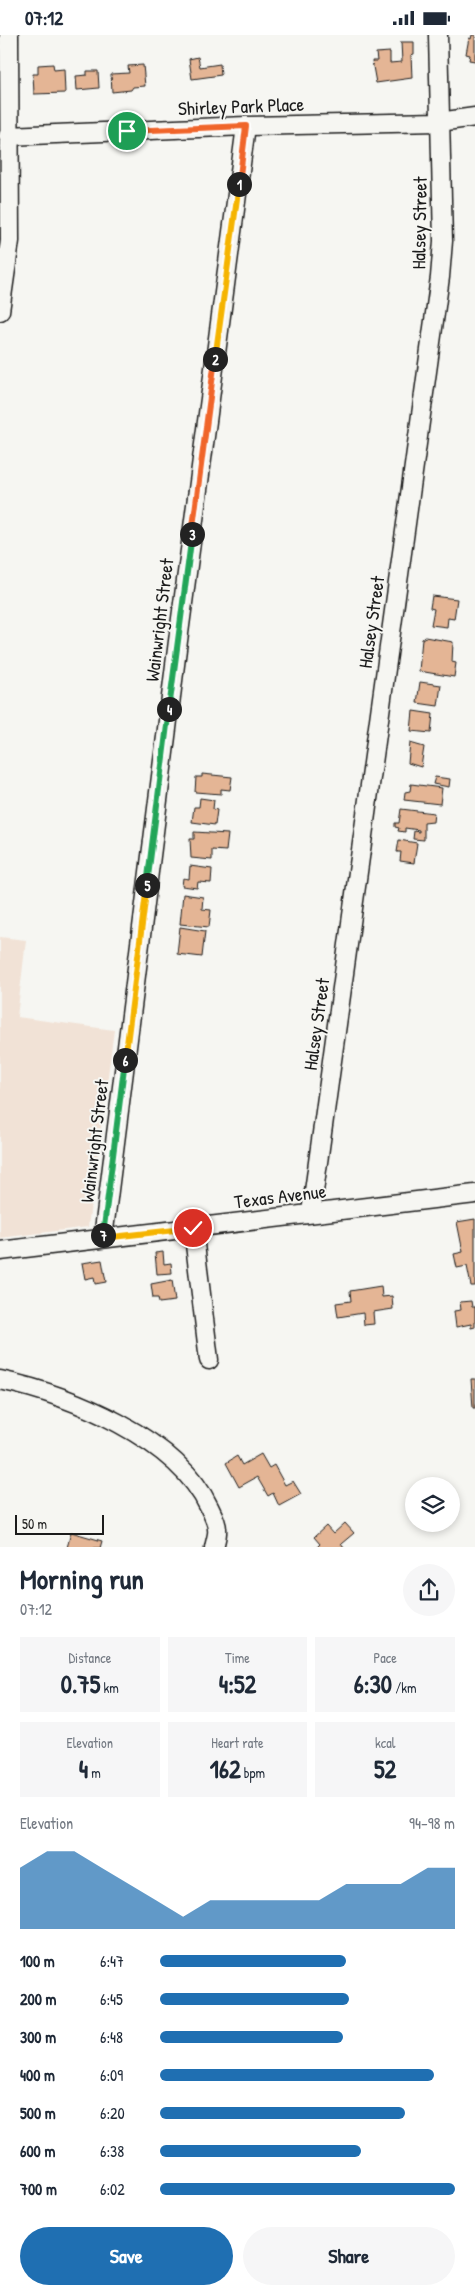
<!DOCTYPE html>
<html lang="en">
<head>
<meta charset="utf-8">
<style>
  body { margin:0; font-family:"Patrick Hand",sans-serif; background:#f6f6f7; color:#1f2937; height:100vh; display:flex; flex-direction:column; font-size:19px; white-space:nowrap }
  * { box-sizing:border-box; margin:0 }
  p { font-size:16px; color:#747a83 }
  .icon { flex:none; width:28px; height:28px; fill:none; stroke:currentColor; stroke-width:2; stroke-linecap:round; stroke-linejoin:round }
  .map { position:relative; height:1512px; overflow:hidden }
  .drawer { display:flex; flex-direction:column; background:#fff; flex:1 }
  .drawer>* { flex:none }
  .fabs { position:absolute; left:405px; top:1442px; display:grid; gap:10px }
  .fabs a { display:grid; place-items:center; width:55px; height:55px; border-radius:50%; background:#fff; box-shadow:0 2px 8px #0003; font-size:25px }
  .scale { position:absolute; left:15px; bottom:12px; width:89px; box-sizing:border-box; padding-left:5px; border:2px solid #1c1c1c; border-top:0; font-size:14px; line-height:18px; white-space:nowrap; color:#1c1c1c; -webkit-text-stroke:4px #f6f6f2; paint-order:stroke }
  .pin { position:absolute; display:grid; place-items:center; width:42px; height:42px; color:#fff; margin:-21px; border:2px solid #fff; border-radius:50%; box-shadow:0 1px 5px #0007 }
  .km { position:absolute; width:25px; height:25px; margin:-12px; border-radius:50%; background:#222; color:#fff; font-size:14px; line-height:25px; text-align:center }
  .round { display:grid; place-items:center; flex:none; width:52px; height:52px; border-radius:26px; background:#f6f6f7 }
  .overview { display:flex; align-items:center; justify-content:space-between; height:85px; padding:0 20px }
  h1 { font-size:28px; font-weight:700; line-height:38px }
  .metrics { display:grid; grid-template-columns:repeat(3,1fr); gap:8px; height:85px; padding:5px 20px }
  .metrics div { display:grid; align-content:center; border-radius:0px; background:#f6f6f7; text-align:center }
  .metrics b { font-size:25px; font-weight:700 }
  .metrics small { font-size:14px; font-weight:400 }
  .metrics p { font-size:14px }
  .chart { height:140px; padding:10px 20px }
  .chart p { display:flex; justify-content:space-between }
  .chart svg { width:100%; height:90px; margin-top:5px; fill:#1f6fb2; opacity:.7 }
  .cta { display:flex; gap:10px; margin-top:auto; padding:10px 20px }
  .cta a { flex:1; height:58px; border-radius:30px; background:#1f6fb2; color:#fff; font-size:20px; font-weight:700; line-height:58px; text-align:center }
  .cta a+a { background:#f6f6f7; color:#1f2937 }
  ul { padding:0 20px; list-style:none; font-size:16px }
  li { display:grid; grid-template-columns:80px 60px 1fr; align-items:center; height:38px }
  li i { height:12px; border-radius:6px; background:#1f6fb2 }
  .status { display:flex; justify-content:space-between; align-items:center; height:35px; padding:0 25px; background:#fff; direction:ltr }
  .status svg { height:14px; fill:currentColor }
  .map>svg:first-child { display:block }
  .built { fill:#f1e2d6 }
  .building { fill:#e4b595; stroke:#1c1c1c }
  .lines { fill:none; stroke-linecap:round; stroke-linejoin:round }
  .minor-casing { stroke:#1c1c1c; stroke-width:21 }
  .minor { stroke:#f6f6f2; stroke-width:18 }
  .split-1-casing { stroke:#fff; stroke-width:10 }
  .split-2-casing { stroke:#fff; stroke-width:10 }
  .split-3-casing { stroke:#fff; stroke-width:10 }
  .split-4-casing { stroke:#fff; stroke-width:10 }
  .split-5-casing { stroke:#fff; stroke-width:10 }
  .split-6-casing { stroke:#fff; stroke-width:10 }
  .split-7-casing { stroke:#fff; stroke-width:10 }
  .split-8-casing { stroke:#fff; stroke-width:10 }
  .split-1 { stroke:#f0652b; stroke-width:6 }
  .split-2 { stroke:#f5b400; stroke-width:6 }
  .split-3 { stroke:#f0652b; stroke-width:6 }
  .split-4 { stroke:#22a559; stroke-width:6 }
  .split-5 { stroke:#22a559; stroke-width:6 }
  .split-6 { stroke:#f5b400; stroke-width:6 }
  .split-7 { stroke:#22a559; stroke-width:6 }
  .split-8 { stroke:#f5b400; stroke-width:6 }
  .labels { text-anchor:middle; stroke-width:4; stroke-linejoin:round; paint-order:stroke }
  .street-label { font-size:19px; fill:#1c1c1c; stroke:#f6f6f2 }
</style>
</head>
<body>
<div class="status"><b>07:12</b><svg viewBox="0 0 49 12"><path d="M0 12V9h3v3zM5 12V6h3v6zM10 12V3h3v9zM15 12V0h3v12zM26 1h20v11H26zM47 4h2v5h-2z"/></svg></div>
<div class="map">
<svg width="475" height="1513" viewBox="0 0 475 1513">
  <rect width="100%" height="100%" fill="#f6f6f2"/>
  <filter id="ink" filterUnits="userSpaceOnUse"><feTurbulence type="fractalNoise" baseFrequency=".02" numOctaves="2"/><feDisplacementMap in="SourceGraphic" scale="10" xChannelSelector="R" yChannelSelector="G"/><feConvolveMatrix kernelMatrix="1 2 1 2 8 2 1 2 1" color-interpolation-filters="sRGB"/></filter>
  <g filter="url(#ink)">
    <!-- built -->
    <polygon class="built" points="0,902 26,905 17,982 114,995 88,1192 0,1203"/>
    <!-- building -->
    <g class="building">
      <polygon points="472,0 475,0 475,26 469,25 470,20 466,19 469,3 471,4"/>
      <polygon points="401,7 414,7 414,19 411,20 412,43 376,48 372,26 377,26 376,18 390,17 390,28 402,27"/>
      <polygon points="198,22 200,32 220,29 221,40 192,44 189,24"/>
      <polygon points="53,29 54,35 64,34 65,58 34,59 33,39 38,39 38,30"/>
      <polygon points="143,30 145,51 133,52 131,55 112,57 111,39 129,38 128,31"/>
      <polygon points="87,36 98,36 99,53 77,55 76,41 87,40"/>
      <polygon points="432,561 457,564 454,584 448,583 447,592 431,590 434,574 430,573"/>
      <polygon points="425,602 453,607 452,627 456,628 454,642 419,636 422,604"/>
      <polygon points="420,647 441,650 438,671 417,668"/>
      <polygon points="413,676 433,679 431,698 411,696"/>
      <polygon points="410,708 424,712 421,732 408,728"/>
      <polygon points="202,739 232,742 230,755 221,754 221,759 195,757 196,742 202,742"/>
      <polygon points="435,742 450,744 449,752 433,749"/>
      <polygon points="411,749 442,753 440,769 404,765 405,757 410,756"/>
      <polygon points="200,763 214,765 213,774 217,775 215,790 192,787 194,772 199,772"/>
      <polygon points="401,774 434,778 433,787 424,788 424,805 413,804 414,796 419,797 419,795 405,793 405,797 398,796 399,793 395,792 395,788 399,788"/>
      <polygon points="194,797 228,799 226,816 212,815 212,825 191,823 190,804 194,804"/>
      <polygon points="399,805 417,808 414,828 400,826 401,817 397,817"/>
      <polygon points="190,831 212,834 211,848 198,847 197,853 182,851 183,843 189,844"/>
      <polygon points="183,859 203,862 202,874 211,875 209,892 180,889"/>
      <polygon points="180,892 205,896 202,922 177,919"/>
      <polygon points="475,1184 475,1251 471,1251 467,1231 457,1233 454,1219 463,1217 457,1187"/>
      <polygon points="163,1217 164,1229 171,1228 172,1238 157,1239 155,1218"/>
      <polygon points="102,1225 106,1247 95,1249 94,1242 85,1244 82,1228"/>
      <polygon points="172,1245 175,1266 159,1268 158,1263 153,1263 151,1249"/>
      <polygon points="381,1251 382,1262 392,1261 393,1274 373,1277 374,1289 364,1290 363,1278 338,1282 336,1268 351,1266 350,1256"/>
      <polygon points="471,1266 472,1272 475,1272 475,1292 471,1293 471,1289 456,1292 454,1276 461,1275 460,1267"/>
      <polygon points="471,1344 475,1344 475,1373 473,1373"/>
      <polygon points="261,1419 269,1433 274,1430 285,1450 293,1446 301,1459 279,1471 273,1458 268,1461 257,1442 239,1452 226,1428 237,1421 242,1430"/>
      <polygon points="345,1488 354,1498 341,1509 344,1513 316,1513 320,1509 314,1502 326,1491 333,1499"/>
      <polygon points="71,1497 102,1506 100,1513 67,1513"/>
    </g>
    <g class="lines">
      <!-- minor casing -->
      <g class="minor-casing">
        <g id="minor">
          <polyline points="8,101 246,91 439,87 475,82"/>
          <polyline points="0,276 10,206 9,0"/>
          <polyline points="311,1178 440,242 443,206 438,0"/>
          <polyline points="193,1193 209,1325"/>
          <polyline points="103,1203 178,606 246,91"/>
          <polyline points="0,1216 475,1159"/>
          <path d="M0 1345C70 1360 177 1403 209 1472 212 1478 217 1487 217 1494 218 1499 215 1507 214 1513"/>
        </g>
      </g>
      <!-- minor -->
      <use href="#minor" class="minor"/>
    </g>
  </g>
  <g class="lines" filter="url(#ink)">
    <!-- split-1 casing -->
    <g class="split-1-casing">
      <polyline id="split-1" points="127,96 246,91 239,149"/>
    </g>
    <!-- split-2 casing -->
    <g class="split-2-casing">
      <polyline id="split-2" points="215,324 239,149"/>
    </g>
    <!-- split-3 casing -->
    <g class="split-3-casing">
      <polyline id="split-3" points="192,499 215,324"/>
    </g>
    <!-- split-4 casing -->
    <g class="split-4-casing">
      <polyline id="split-4" points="169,674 192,499"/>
    </g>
    <!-- split-5 casing -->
    <g class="split-5-casing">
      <polyline id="split-5" points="147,850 169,674"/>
    </g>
    <!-- split-6 casing -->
    <g class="split-6-casing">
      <polyline id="split-6" points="125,1025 147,850"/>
    </g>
    <!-- split-7 casing -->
    <g class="split-7-casing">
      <polyline id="split-7" points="103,1200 125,1025"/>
    </g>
    <!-- split-8 casing -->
    <g class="split-8-casing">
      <polyline id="split-8" points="103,1200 103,1203 193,1193"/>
    </g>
    <!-- split-1 -->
    <use href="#split-1" class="split-1"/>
    <!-- split-2 -->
    <use href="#split-2" class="split-2"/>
    <!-- split-3 -->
    <use href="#split-3" class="split-3"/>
    <!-- split-4 -->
    <use href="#split-4" class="split-4"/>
    <!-- split-5 -->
    <use href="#split-5" class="split-5"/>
    <!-- split-6 -->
    <use href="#split-6" class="split-6"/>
    <!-- split-7 -->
    <use href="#split-7" class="split-7"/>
    <!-- split-8 -->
    <use href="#split-8" class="split-8"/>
  </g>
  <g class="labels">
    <!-- street labels -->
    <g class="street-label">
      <text transform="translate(241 71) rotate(-2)" y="7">Shirley Park Place</text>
      <text transform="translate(419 188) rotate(-89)" y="7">Halsey Street</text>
      <text transform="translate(159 585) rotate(-83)" y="7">Wainwright Street</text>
      <text transform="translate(371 587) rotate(-82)" y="7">Halsey Street</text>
      <text transform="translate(316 989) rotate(-82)" y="7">Halsey Street</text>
      <text transform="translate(94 1106) rotate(-83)" y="7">Wainwright Street</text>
      <text transform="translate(280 1161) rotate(-7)" y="7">Texas Avenue</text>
    </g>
  </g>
</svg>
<div class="fabs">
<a><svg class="icon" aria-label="layers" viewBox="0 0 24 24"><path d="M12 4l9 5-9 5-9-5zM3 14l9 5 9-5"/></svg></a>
</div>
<div class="scale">50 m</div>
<div class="pin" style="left:127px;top:96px;background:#1e9e55"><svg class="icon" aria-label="arrive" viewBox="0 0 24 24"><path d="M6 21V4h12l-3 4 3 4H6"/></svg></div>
<div class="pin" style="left:193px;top:1193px;background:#d93025"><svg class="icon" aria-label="check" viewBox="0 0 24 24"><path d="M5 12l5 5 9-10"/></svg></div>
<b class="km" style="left:239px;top:149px">1</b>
<b class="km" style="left:215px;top:324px">2</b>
<b class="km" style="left:192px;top:499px">3</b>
<b class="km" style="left:169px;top:674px">4</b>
<b class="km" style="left:147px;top:850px">5</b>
<b class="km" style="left:125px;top:1025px">6</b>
<b class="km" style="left:103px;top:1200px">7</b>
</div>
<section class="drawer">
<div class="overview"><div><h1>Morning run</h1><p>07:12</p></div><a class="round"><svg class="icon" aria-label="share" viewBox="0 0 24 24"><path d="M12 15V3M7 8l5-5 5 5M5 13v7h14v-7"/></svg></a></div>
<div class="metrics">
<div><p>Distance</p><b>0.75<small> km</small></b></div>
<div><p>Time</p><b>4:52</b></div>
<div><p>Pace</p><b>6:30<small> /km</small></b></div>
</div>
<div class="metrics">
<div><p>Elevation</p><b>4<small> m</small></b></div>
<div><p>Heart rate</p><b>162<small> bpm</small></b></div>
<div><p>kcal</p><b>52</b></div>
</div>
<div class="chart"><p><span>Elevation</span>94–98 m</p>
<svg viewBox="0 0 160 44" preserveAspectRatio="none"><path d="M0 44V14L10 6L20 6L30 14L40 22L50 30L60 38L70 30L80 30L90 30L100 30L110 30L120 22L130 22L140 22L150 14L160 14V44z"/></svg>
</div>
<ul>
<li><b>100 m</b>6:47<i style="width:63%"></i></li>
<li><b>200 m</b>6:45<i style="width:64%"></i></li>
<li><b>300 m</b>6:48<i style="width:62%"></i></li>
<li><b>400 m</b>6:09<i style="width:93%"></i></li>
<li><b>500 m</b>6:20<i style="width:83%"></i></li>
<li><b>600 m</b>6:38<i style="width:68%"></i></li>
<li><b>700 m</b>6:02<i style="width:100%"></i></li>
</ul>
<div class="cta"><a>Save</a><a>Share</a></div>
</section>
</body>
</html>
